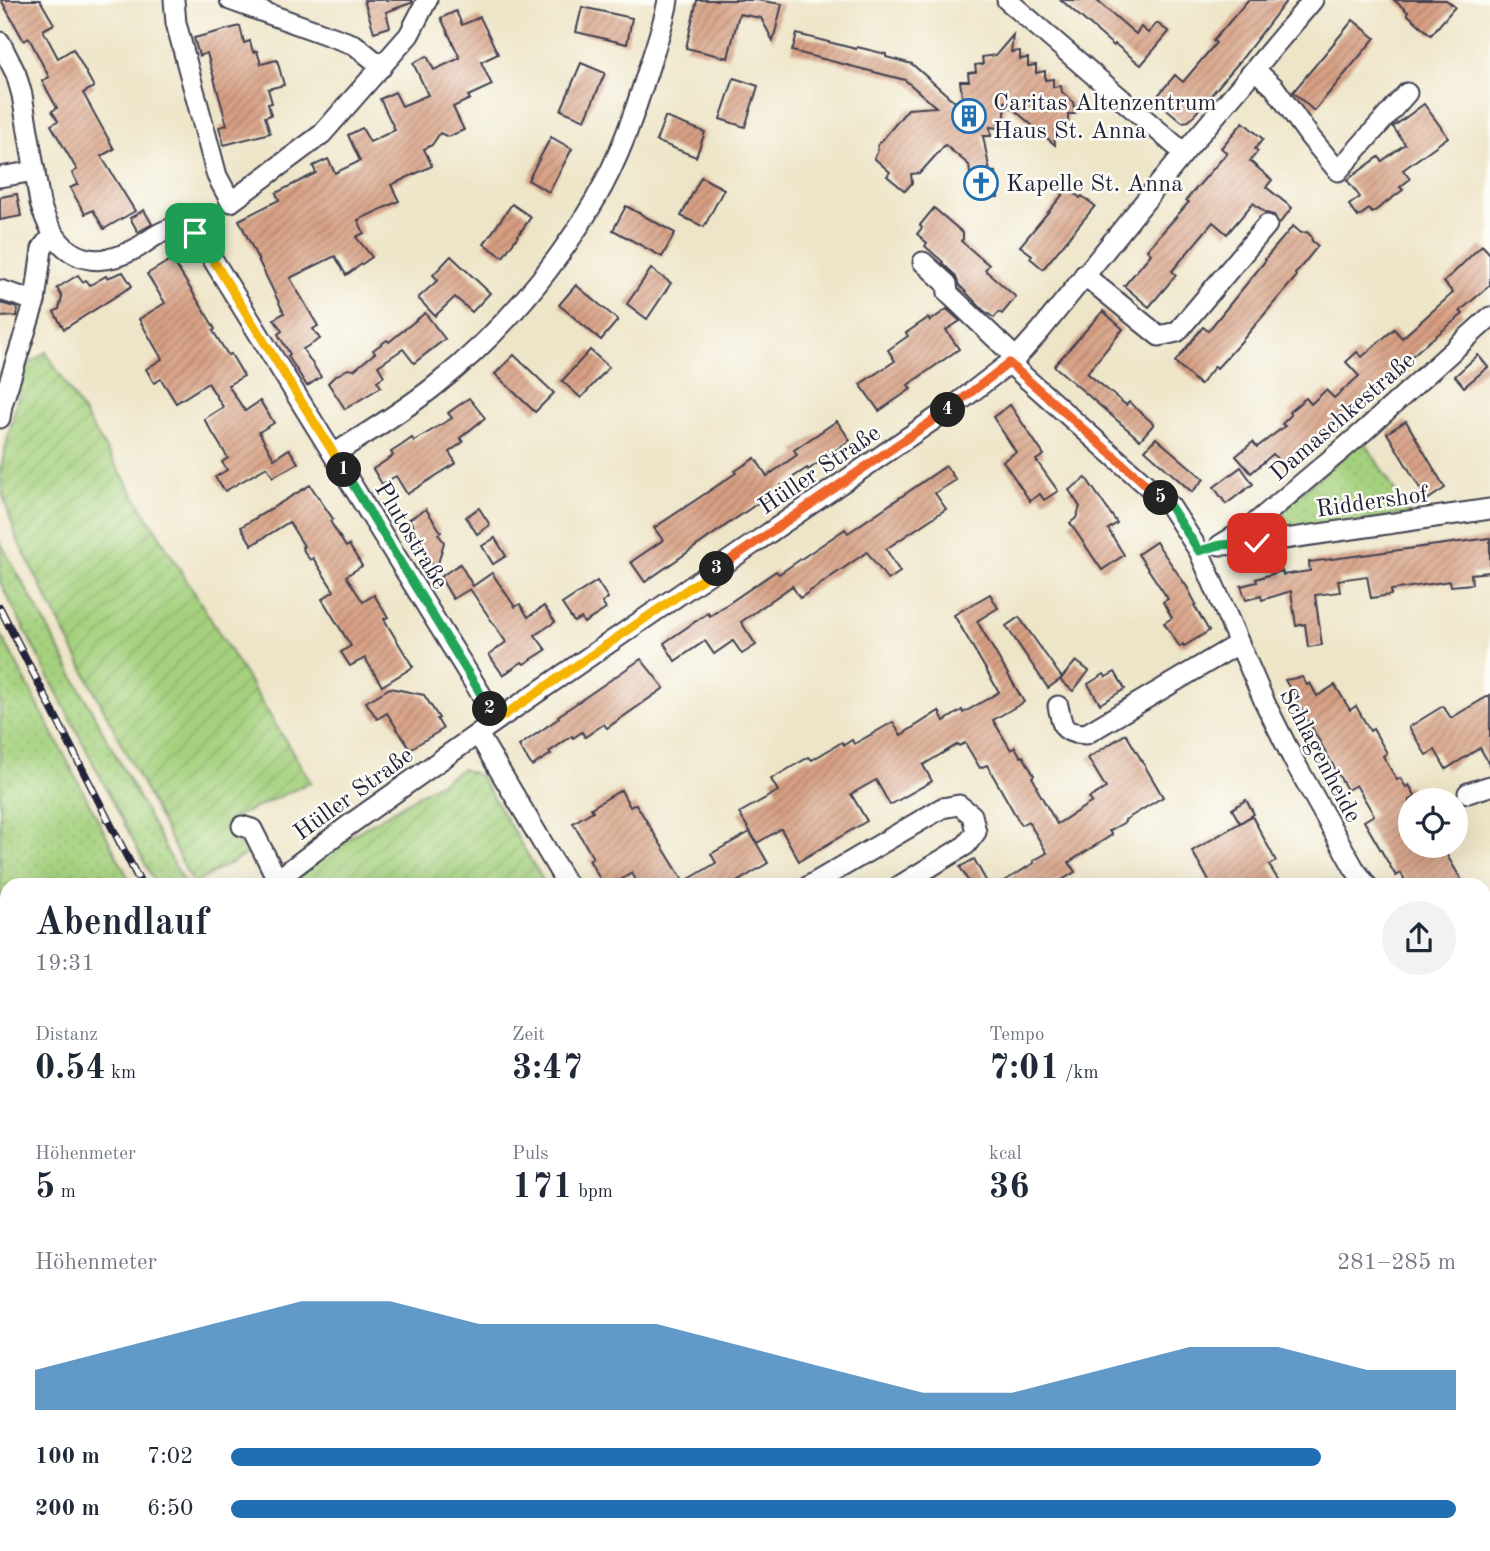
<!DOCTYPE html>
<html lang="de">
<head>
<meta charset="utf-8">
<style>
  body { margin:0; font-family:"Old Standard TT",serif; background:#f2f2f3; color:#1f2937; height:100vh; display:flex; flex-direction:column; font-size:26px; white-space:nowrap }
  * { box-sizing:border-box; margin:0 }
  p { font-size:23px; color:#747a83 }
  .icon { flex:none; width:38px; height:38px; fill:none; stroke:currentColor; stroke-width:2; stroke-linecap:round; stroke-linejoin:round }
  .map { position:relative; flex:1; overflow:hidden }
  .panel { position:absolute; left:0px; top:878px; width:1491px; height:674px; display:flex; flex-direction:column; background:#fff; border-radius:21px 21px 0 0; box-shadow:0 7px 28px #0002 }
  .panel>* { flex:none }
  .tools { position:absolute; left:1398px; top:788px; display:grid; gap:14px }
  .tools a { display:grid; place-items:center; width:70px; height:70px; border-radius:50%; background:#fff; box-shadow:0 7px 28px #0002; font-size:35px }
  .pin { position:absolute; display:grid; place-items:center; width:60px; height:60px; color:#fff; margin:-30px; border-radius:14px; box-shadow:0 4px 10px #0006 }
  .km { position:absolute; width:35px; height:35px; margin:-18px; border-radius:50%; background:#222; color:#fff; font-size:19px; line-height:35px; text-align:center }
  .round { display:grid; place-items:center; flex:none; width:74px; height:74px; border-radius:37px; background:#f2f2f3 }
  .headline { display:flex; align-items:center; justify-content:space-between; height:119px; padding:0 35px }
  h1 { font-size:38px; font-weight:800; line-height:52px }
  .metrics { display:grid; grid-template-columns:repeat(3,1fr); gap:10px; height:119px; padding:7px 35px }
  .metrics div { display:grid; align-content:center }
  .metrics b { font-size:35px; font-weight:800 }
  .metrics small { font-size:19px; font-weight:400 }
  .metrics p { font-size:19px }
  .chart { height:196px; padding:14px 35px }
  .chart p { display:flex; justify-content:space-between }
  .chart svg { width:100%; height:126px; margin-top:7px; fill:#1f6fb2; opacity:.7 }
  ul { padding:0 35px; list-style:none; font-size:23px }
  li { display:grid; grid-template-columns:112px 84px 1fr; align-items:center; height:52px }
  li i { height:18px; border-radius:9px; background:#1f6fb2 }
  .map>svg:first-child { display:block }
  .grass { fill:url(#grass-dots); stroke:#647a5c; stroke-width:2 }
  .park { fill:#a5d17e; stroke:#647a5c; stroke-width:2 }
  .garden { fill:url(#garden-furrows); stroke:#647a5c; stroke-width:2 }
  .building { fill:url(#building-hatch) }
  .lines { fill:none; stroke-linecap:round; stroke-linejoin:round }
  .minor-casing { stroke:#413f50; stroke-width:23 }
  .minor { stroke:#fff; stroke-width:19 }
  .rail-casing { stroke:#22223b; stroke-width:8 }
  .rail { stroke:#fdfcf7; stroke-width:5; stroke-dasharray:16; stroke-linecap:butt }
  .split-1-casing { stroke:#fff; stroke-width:14 }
  .split-2-casing { stroke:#fff; stroke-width:14 }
  .split-3-casing { stroke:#fff; stroke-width:14 }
  .split-4-casing { stroke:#fff; stroke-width:14 }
  .split-5-casing { stroke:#fff; stroke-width:14 }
  .split-6-casing { stroke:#fff; stroke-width:14 }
  .split-1 { stroke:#f5b400; stroke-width:9 }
  .split-2 { stroke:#22a559; stroke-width:9 }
  .split-3 { stroke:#f5b400; stroke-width:9 }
  .split-4 { stroke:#f0652b; stroke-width:9 }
  .split-5 { stroke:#f0652b; stroke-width:9 }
  .split-6 { stroke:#22a559; stroke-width:9 }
  .labels { text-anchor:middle; stroke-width:5; stroke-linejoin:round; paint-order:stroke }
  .poi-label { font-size:24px; fill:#22223b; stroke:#fdfcf7; text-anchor:start }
  .street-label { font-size:24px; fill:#22223b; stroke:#fdfcf7 }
</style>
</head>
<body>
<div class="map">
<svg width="1490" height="1551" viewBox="0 0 1490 1551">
  <defs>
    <pattern id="grass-dots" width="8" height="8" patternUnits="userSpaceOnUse" patternTransform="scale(1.75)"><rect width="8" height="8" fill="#a5d17e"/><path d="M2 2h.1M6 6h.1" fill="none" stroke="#8eb36e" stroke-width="1.8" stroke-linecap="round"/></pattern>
    <pattern id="garden-furrows" width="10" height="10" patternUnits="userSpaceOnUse" patternTransform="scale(1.75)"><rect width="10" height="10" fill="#a5d17e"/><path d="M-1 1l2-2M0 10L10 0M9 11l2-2" fill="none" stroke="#8eb36e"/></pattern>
    <pattern id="building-hatch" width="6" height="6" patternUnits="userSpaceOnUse" patternTransform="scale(1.75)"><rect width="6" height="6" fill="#d79f82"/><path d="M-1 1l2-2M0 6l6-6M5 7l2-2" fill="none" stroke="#ae816c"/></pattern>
  </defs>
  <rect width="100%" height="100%" fill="#fdfcf7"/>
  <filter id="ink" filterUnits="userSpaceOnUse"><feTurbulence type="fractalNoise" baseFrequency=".0143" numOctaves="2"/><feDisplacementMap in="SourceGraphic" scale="14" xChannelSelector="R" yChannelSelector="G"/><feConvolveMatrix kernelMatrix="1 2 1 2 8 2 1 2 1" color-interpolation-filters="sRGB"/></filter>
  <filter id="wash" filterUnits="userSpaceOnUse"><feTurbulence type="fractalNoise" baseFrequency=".00686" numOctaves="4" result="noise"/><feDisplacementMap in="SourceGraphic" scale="28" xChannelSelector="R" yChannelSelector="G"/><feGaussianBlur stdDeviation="1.57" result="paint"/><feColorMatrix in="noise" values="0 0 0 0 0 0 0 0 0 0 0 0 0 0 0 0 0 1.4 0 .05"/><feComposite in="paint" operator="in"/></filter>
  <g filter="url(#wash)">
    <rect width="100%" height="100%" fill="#eee5c8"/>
    <!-- grass -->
    <g class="grass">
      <polygon points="1363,439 1409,514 1292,531 1284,521 1283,508"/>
      <polygon points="0,542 43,619 185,885 156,885 0,582"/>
      <polygon points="0,632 132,885 7,886 7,1079 0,1084"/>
      <polygon points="498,1545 575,1545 579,1551 501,1551"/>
    </g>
    <!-- park -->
    <polygon class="park" points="575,1545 820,1545 807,1551 579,1551"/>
    <!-- garden -->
    <g class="garden">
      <polygon points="46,352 311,782 233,818 250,852 193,884 17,539 3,495 0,471 25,367"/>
      <polygon points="462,769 480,776 546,885 287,886 336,845"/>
    </g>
    <g id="blocks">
      <!-- building -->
      <g class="building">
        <polygon points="1,0 40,0 54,24 43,30 58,58 73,49 94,87 83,93 114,149 101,156 135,211 104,229 93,210 85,214 70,188 78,184 72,173 77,170 51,125 58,121 52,111 57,108 42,81 49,77 29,38 24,41"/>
        <polygon points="364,0 412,0 412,2 411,3 386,12 390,27 374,32"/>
        <polygon points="697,0 756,0 782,4 773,41 761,18 739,14 728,58 686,48"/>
        <polygon points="1061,0 1096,0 1136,34 1141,27 1148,33 1157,23 1169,32 1141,65 1115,44 1114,46"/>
        <polygon points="1248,0 1287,0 1240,61 1189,121 1182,122 1155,99 1175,75 1183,82 1216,43 1213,41"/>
        <polygon points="1394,0 1446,0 1455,7 1431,35 1407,14 1408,12"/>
        <polygon points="582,7 632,18 627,44 576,32"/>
        <polygon points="456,11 462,25 480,17 498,54 481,62 492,85 468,96 470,99 453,107 464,130 448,137 440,133 432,145 424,149 432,166 391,185 399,201 358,220 364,233 356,237 372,257 346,275 335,256 290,278 318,326 313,329 320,339 303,349 321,377 307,386 288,356 290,354 278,334 282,331 274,319 284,313 239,220 279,200 276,193 316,173 313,166 328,159 335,173 360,161 348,135 362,128 370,142 395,130 380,99 395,92 402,106 428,95 413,63 427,56 434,70 460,58 441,18"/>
        <polygon points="1353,20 1375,38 1314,111 1293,92"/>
        <polygon points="240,26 244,43 250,41 253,52 257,51 261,64 277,60 284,85 268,89 272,103 268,104 271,115 265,117 270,133 224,145 219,127 227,125 207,53 199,56 194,38"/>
        <polygon points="797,34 856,49 857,47 886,54 886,57 912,64 964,110 960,81 969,81 968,73 976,72 975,65 983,64 982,57 996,55 1013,35 1011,52 1020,51 1020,59 1028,58 1028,66 1036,65 1036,73 1045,71 1045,80 1053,79 1053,87 1061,86 1062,92 1073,102 1075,114 1068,114 1068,122 1060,122 1061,131 1054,131 1055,145 1005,102 1005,120 998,119 998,128 990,127 991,136 983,136 990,172 996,172 998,197 973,198 969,165 945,145 920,173 911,174 912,183 905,191 887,176 890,172 874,158 877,153 878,145 908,109 936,107 905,80 792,51"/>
        <polygon points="581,63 605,73 585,120 561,110"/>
        <polygon points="734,78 758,86 745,127 720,119"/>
        <polygon points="1424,104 1448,137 1403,170 1410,179 1400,187 1403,190 1372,213 1369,209 1358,217 1349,205 1360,197 1347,180 1379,157 1382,161 1405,144 1393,127"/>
        <polygon points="665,117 705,132 696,157 656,141"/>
        <polygon points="1243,122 1263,139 1255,149 1258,151 1250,161 1272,180 1266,187 1292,208 1279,224 1274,215 1266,213 1253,203 1227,234 1213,222 1172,271 1176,275 1149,307 1124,286 1151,254 1147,250 1189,202 1186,200 1227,153 1221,148"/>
        <polygon points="551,137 572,149 549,192 528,180"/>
        <polygon points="701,177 724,189 704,227 681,216"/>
        <polygon points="1068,188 1080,198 1082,196 1095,206 1043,269 1030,258 1032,255 1020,246"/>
        <polygon points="17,194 21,216 0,220 0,197"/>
        <polygon points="512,204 531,217 503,257 484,244"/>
        <polygon points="626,206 675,233 662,257 613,230"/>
        <polygon points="934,208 963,233 963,239 961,241 989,265 985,270 1016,297 1002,314 999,312 994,318 983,310 959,285 955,275 942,263 943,262 925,246 927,243 917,234 922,228 920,225"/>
        <polygon points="144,210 152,224 138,232 130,218"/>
        <polygon points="1293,226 1301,233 1307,232 1311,236 1312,241 1318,246 1295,274 1296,277 1240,343 1217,368 1215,366 1200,385 1175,362 1203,327 1208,331 1266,260 1265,259"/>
        <polygon points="1482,245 1490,254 1490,285 1460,311 1463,314 1421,348 1286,469 1273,454 1251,473 1236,456 1253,442 1257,447 1285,426 1282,424 1291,415 1289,412 1306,398 1311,404 1326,390 1334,398 1359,376 1346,362 1357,352 1362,357 1394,329 1402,338 1453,293 1444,282"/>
        <polygon points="451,256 490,293 472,312 455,297 435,316 418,298 438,280 433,275"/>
        <polygon points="172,259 208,317 215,329 213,331 228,355 231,354 244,376 228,385 245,411 260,401 274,423 259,432 274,459 289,449 298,463 273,477 267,467 225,491 215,477 227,470 222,462 228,458 204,419 223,407 208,383 176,403 161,379 154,383 146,369 162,359 139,319 165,303 147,274"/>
        <polygon points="651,269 671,283 647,319 627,304"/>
        <polygon points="123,272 132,286 64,329 54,312 59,309 62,297 57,288 78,275 83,282 86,280 90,285 106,276 107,278"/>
        <polygon points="576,285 618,320 601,340 559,305"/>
        <polygon points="0,303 18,308 17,316 0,317"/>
        <polygon points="947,309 960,321 946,330 959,349 908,385 911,389 879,411 860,384 895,361 888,350 908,336 906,333 928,318 930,321"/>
        <polygon points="1103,311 1123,329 1087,373 1126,405 1129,402 1154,424 1140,440 1054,366"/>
        <polygon points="425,313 445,339 414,363 403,349 378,366 384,376 377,381 381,387 345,409 328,383 334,377 348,369 354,370 375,353 373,350 387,340 389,342"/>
        <polygon points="590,350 609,367 581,398 562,381"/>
        <polygon points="514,355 554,393 535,412 495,374"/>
        <polygon points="1478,355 1488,367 1464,387 1455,376"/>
        <polygon points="469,398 485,418 460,438 463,442 449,452 456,463 407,494 396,476 382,484 373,469 393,456 391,452 402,445 412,438 414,441 452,418 448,413"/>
        <polygon points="1010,405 1044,455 1036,460 1058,491 1044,500 1040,494 1030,501 1003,461 1016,452 993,417"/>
        <polygon points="837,421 850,440 808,470 807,468 780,486 780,487 768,495 768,496 645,582 631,562 663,540 654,528 736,473 735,471 755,458 767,476 797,455 794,450"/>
        <polygon points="1406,421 1445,488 1427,500 1387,433"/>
        <polygon points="1156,438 1204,479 1192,492 1145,450"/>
        <polygon points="946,466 956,480 935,493 946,509 886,549 900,572 888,580 867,552 800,598 792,586 741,622 756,645 742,654 733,641 714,654 705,641 675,661 664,643 708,613 710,616 776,571 779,574 845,529 848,533"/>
        <polygon points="1241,467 1253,484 1226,504 1214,487"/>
        <polygon points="1086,478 1117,523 1108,529 1124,555 1102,570 1070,523 1076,518 1080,507 1069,490"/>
        <polygon points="310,485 333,519 330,521 346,547 349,545 362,566 346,576 363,602 374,595 388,617 384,619 388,626 413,667 382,686 365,658 350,666 341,652 351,646 322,599 334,591 313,558 310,560 305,553 302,547 304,546 289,522 252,545 241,527"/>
        <polygon points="479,508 490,525 477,534 466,517"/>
        <polygon points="426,509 441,532 438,534 444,542 436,571 410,529 414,527 409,519"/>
        <polygon points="495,538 506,556 493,564 482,546"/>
        <polygon points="1490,538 1490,572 1471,574 1472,584 1451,586 1450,581 1391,590 1391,595 1371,598 1367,576 1338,580 1340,592 1315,595 1322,645 1308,647 1305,624 1296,626 1291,591 1262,600 1261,596 1246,600 1241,586 1257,582 1256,579 1282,571 1283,575 1310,571 1309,562"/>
        <polygon points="1156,542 1187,587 1196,604 1194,605 1209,631 1184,646 1183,644 1180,647 1164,623 1172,618 1163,602 1168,599 1138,554"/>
        <polygon points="460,564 473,586 492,573 515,607 520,604 528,617 544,606 555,622 535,635 546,650 524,664 522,662 503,675 489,655 506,642 470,589 453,599 440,577"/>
        <polygon points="597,581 608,598 602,603 606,609 584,623 581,618 574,622 562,604"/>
        <polygon points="990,594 998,608 977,621 1024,702 993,720 1011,750 1015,747 1021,757 1023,756 1034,775 1032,777 1037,786 1036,787 1057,824 1092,802 1089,798 1106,788 1088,758 1126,734 1163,797 1125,820 1125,822 1109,831 1112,835 1069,862 1075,872 1057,883 1056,881 1048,886 996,886 1034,863 1033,861 1047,853 1028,821 1021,825 987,765 980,768 965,743 959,746 958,744 923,765 932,781 890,805 876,780 851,794 867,821 799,861 781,829 757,843 739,813 778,791 771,779 809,757 812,760 842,742 844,745 852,740 854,744 893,722 901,735 939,711 944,721 962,710 963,713 999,692 954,615"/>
        <polygon points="1019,617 1062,678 1048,688 1006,626"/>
        <polygon points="641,659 664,688 607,728 604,724 585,737 582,732 573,738 572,736 549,752 551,754 532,766 519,746 559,718 558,716"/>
        <polygon points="1076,661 1089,671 1073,691 1060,680"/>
        <polygon points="1115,672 1125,689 1100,704 1088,684 1104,674 1106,677"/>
        <polygon points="1302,677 1307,685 1310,683 1317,696 1335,685 1350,710 1356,706 1370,731 1373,729 1387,753 1383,756 1397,780 1400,778 1406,787 1409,785 1416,797 1410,800 1410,845 1441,845 1465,886 1408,886 1401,873 1396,876 1364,821 1374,815 1356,785 1347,790 1285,680"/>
        <polygon points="390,688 424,695 439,718 437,719 443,729 410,749 387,713 377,719 366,702"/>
        <polygon points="1490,695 1490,765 1480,748 1446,769 1435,750 1426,755 1409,727 1443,706 1451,718"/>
        <polygon points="621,790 630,807 636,804 684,882 716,863 711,854 750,832 768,863 730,886 639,886 632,873 610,886 604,886 589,860 593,858 573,823 593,811 591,808"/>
        <polygon points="1246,800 1254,814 1240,823 1232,809"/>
        <polygon points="1252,816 1276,861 1269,865 1282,886 1212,886 1192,851"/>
        <polygon points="974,859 989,886 971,886 960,867"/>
      </g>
    </g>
  </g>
  <g filter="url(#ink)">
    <use href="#blocks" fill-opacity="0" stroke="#413f50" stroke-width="2"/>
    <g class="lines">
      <!-- minor casing -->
      <g class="minor-casing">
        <g id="minor">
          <polyline points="174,0 176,23 217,176 231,202 322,134 409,35 427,0"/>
          <polyline points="230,0 355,45 382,67"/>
          <polyline points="1007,0 1184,153"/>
          <path d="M0 42 16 74 22 95 40 203C55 253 87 275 137 248 147 242 158 232 170 229 184 227 194 231 202 242L497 720"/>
          <polyline points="1255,70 1274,87 1310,137 1338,171 1407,93"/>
          <polyline points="0,177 35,171"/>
          <polyline points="923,262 947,284 948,293 1016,358"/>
          <polyline points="1084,275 1159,336 1177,332 1267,225"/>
          <polyline points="0,290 35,301"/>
          <polyline points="1009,363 1170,506 1199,551 1265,703 1294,761 1354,868 1367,886"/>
          <polyline points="0,418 2,405 35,301 42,249 46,243 55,237"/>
          <path d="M334 454C368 432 404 411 436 385 499 335 554 270 595 200 619 159 635 112 649 67 656 45 664 23 668 0"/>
          <polyline points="1220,545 1254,524 1363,432 1490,317"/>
          <polyline points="1223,545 1257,543 1490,509"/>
          <path d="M1058 706C1063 728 1062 733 1086 734L1238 644"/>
          <polyline points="478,734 568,886"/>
          <polyline points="1468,793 1490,786"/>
          <polyline points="242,826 252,829 277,879"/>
          <polyline points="269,886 349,825 497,720 955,405 1016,358 1041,330 1184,153 1313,0"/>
          <polyline points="809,886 942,808 959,805 972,815 976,832 966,845 899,886"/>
          <polyline points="1484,954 1490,954"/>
          <polyline points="0,1111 7,1105"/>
          <polyline points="0,1454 7,1450"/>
          <polyline points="331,1545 334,1551"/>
          <polyline points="979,1545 983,1551"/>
          <polyline points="1189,1550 1198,1545"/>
        </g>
      </g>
      <!-- minor -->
      <use href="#minor" class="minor"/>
      <!-- rail casing -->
      <g class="rail-casing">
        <g id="rail">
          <polyline points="0,608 142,886"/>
          <polyline points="0,1410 7,1423"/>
          <polyline points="95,1545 100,1551"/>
          <polyline points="483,1545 486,1551"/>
        </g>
      </g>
      <!-- rail -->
      <use href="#rail" class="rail"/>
    </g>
  </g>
  <g class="lines" filter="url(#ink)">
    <!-- split-1 casing -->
    <g class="split-1-casing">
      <polyline id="split-1" points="195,233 202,242 344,470"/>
    </g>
    <!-- split-2 casing -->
    <g class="split-2-casing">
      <polyline id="split-2" points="344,470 490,709"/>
    </g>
    <!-- split-3 casing -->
    <g class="split-3-casing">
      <polyline id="split-3" points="490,709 497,720 717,569"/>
    </g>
    <!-- split-4 casing -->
    <g class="split-4-casing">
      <polyline id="split-4" points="717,569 948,410"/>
    </g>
    <!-- split-5 casing -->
    <g class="split-5-casing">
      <polyline id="split-5" points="948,410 1009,363 1161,498"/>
    </g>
    <!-- split-6 casing -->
    <g class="split-6-casing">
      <polyline id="split-6" points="1161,498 1170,506 1199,551 1220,545 1257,543"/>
    </g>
    <!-- split-1 -->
    <use href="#split-1" class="split-1"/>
    <!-- split-2 -->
    <use href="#split-2" class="split-2"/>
    <!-- split-3 -->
    <use href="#split-3" class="split-3"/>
    <!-- split-4 -->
    <use href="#split-4" class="split-4"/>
    <!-- split-5 -->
    <use href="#split-5" class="split-5"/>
    <!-- split-6 -->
    <use href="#split-6" class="split-6"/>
  </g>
  <!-- icons -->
  <defs>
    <g id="building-ring" transform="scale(1.75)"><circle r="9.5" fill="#fdfcf7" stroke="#1f6fb2" stroke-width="1.5"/><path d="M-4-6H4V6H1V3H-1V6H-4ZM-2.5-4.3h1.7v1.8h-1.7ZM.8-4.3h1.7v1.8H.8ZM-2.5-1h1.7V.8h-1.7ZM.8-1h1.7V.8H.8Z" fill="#1f6fb2"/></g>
    <g id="church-ring" transform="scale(1.75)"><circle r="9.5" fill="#fdfcf7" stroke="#1f6fb2" stroke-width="1.5"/><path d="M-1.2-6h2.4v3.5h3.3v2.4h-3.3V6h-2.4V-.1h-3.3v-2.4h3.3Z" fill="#1f6fb2"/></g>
  </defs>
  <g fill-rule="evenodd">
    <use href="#building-ring" x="969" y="116"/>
    <use href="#church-ring" x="981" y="183"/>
  </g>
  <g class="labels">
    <!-- poi labels -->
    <g class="poi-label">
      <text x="993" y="110">Caritas Altenzentrum<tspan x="993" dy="28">Haus St. Anna</tspan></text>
      <text x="1006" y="191">Kapelle St. Anna</text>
    </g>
    <!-- street labels -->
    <g class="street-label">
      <text transform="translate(1342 416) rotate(-41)" y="8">Damaschkestraße</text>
      <text transform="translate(819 469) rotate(-34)" y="8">Hüller Straße</text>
      <text transform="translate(1372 501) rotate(-8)" y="8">Riddershof</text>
      <text transform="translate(412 535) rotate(59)" y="8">Plutostraße</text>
      <text transform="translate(1321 755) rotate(62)" y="8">Schlagenheide</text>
      <text transform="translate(353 793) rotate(-36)" y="8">Hüller Straße</text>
    </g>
  </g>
</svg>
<div class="tools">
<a><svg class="icon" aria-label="locate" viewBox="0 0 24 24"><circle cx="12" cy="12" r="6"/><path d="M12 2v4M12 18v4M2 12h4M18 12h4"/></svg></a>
</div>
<div class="pin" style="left:195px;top:233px;background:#1e9e55"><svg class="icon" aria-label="arrive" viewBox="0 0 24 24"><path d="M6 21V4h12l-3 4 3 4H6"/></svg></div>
<div class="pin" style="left:1257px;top:543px;background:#d93025"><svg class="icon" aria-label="check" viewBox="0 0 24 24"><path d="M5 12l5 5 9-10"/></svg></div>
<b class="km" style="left:344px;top:470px">1</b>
<b class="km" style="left:490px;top:709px">2</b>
<b class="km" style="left:717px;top:569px">3</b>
<b class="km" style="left:948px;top:410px">4</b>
<b class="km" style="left:1161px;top:498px">5</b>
<section class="panel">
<div class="headline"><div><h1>Abendlauf</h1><p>19:31</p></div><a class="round"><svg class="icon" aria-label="share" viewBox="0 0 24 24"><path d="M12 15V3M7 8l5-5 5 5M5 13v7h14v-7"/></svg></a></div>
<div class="metrics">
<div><p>Distanz</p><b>0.54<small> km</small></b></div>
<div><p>Zeit</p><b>3:47</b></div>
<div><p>Tempo</p><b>7:01<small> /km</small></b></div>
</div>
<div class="metrics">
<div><p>Höhenmeter</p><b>5<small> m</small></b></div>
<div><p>Puls</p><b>171<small> bpm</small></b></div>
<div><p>kcal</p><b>36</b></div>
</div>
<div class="chart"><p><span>Höhenmeter</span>281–285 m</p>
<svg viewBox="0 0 160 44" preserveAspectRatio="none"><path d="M0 44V30L10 22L20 14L30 6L40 6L50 14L60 14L70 14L80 22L90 30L100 38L110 38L120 30L130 22L140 22L150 30L160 30V44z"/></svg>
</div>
<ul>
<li><b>100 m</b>7:02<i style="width:89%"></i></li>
<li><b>200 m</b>6:50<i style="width:100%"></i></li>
</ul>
</section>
</div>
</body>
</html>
